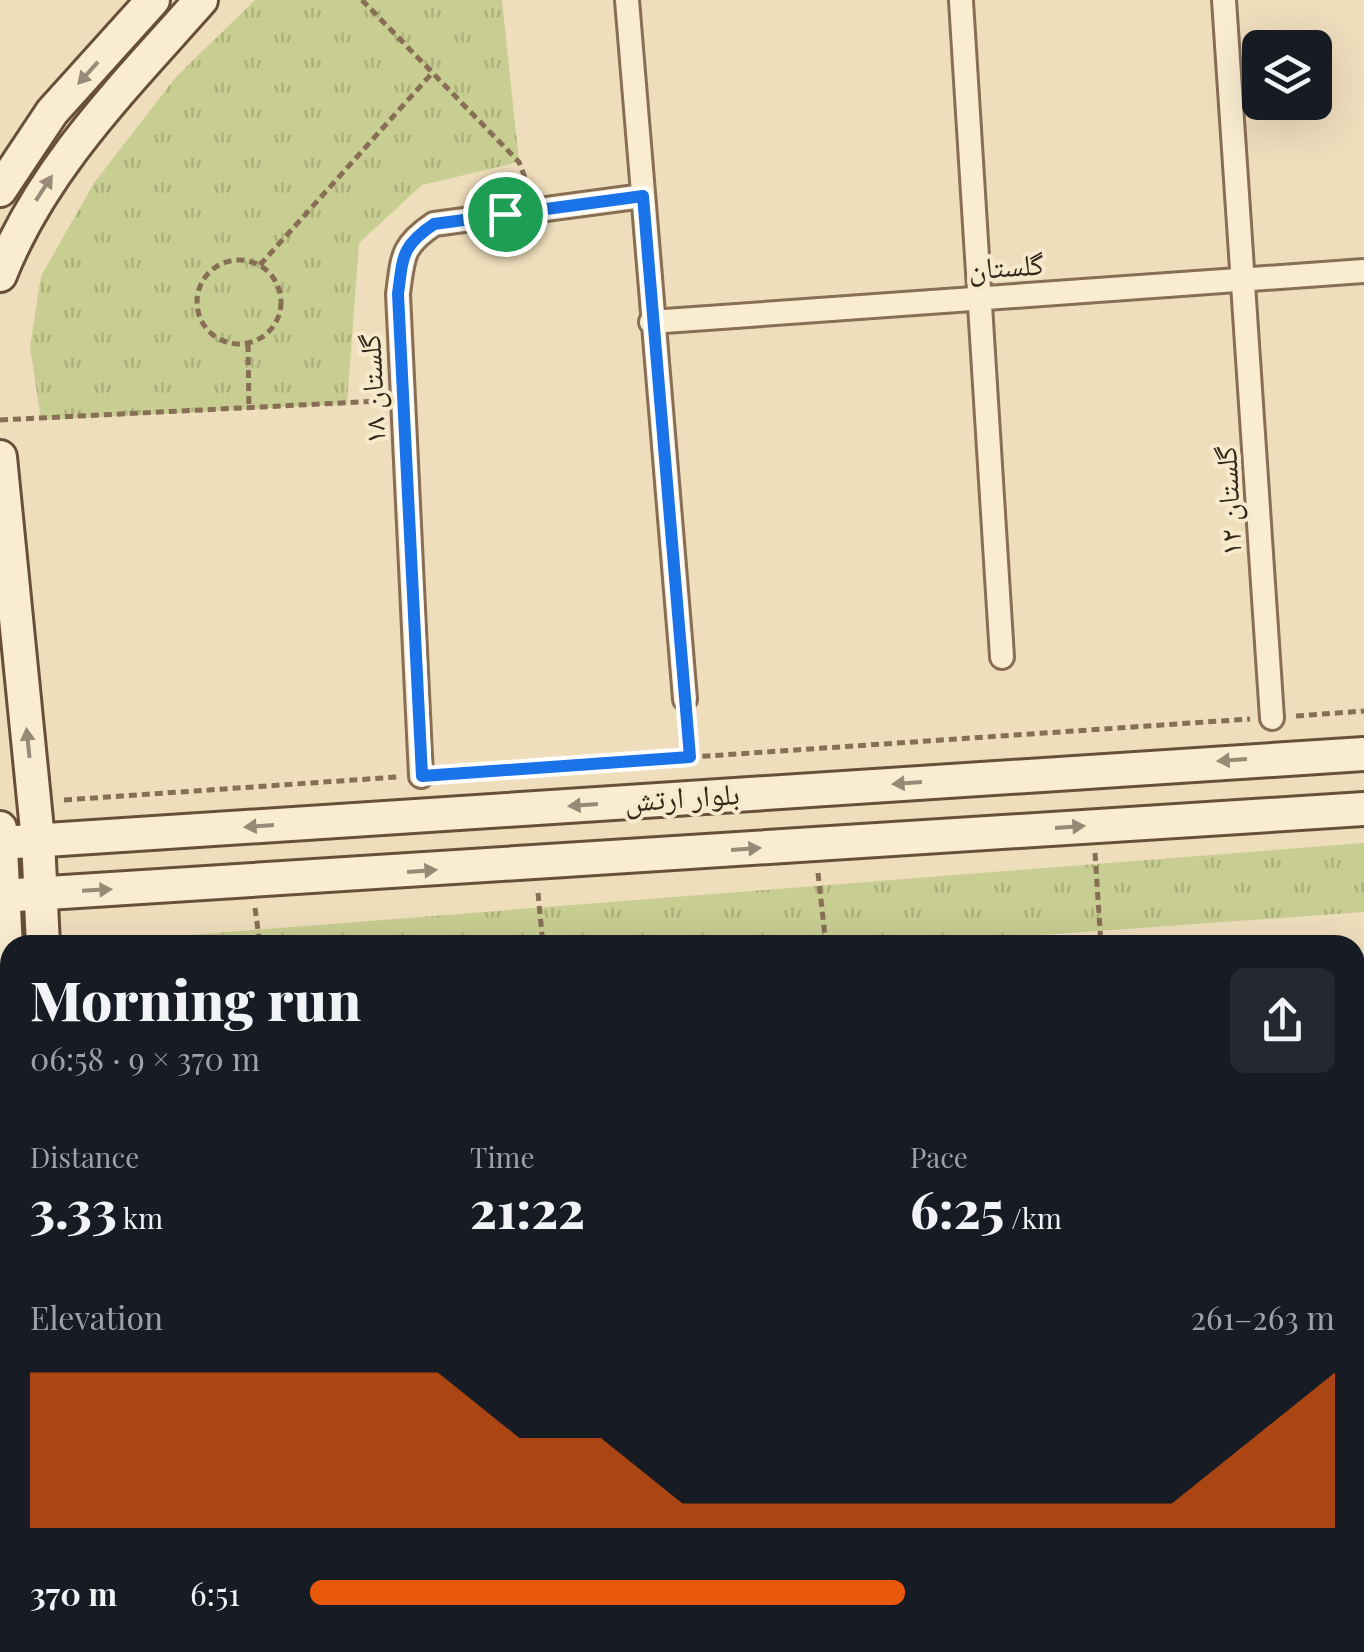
<!DOCTYPE html>
<html lang="en">
<head>
<meta charset="utf-8">
<style>
  body { margin:0; font-family:"Playfair Display","Noto Naskh Arabic",serif; background:#242831; color:#f1f3f6; height:100vh; display:flex; flex-direction:column; font-size:38px; white-space:nowrap }
  * { box-sizing:border-box; margin:0 }
  p { font-size:32px; color:#9ea1a6 }
  .icon { flex:none; width:55px; height:55px; fill:none; stroke:currentColor; stroke-width:2; stroke-linecap:round; stroke-linejoin:round }
  .map { position:relative; flex:1; overflow:hidden }
  .details { position:absolute; left:0px; top:935px; width:1365px; height:718px; display:flex; flex-direction:column; background:#171b24; border-radius:30px 30px 0 0; box-shadow:0 10px 40px #0002 }
  .details>* { flex:none }
  .tools { position:absolute; left:1242px; top:30px; display:grid; gap:20px }
  .tools a { display:grid; place-items:center; width:90px; height:90px; border-radius:15px; background:#171b24; box-shadow:0 10px 40px #0002; font-size:50px }
  .pin { position:absolute; display:grid; place-items:center; width:85px; height:85px; color:#fff; margin:-42px; border:5px solid #fff; border-radius:50%; box-shadow:0 2px 10px #0007 }
  .round { display:grid; place-items:center; flex:none; width:105px; height:105px; border-radius:15px; background:#242831 }
  .head { display:flex; align-items:center; justify-content:space-between; height:170px; padding:0 30px }
  h1 { font-size:55px; font-weight:800; line-height:75px }
  .stats { display:grid; grid-template-columns:repeat(3,1fr); gap:15px; height:170px; padding:10px 30px }
  .stats div { display:grid; align-content:center }
  .stats b { font-size:50px; font-weight:800 }
  .stats small { font-size:28px; font-weight:400 }
  .stats p { font-size:28px }
  .chart { height:280px; padding:20px 30px }
  .chart p { display:flex; justify-content:space-between }
  .chart svg { width:100%; height:180px; margin-top:10px; fill:#ea580c; opacity:.7 }
  ul { padding:0 30px; list-style:none; font-size:32px }
  li { display:grid; grid-template-columns:160px 120px 1fr; align-items:center; height:75px }
  li i { height:25px; border-radius:12px; background:#ea580c }
  .map>svg:first-child { display:block }
  .grass { fill:url(#grass-tufts) }
  .building { fill:url(#building-cross-hatch) }
  .lines { fill:none; stroke-linecap:round; stroke-linejoin:round }
  .street-casing { stroke:#876e55; stroke-width:28 }
  .secondary-casing { stroke:#684f39; stroke-width:38 }
  .path { stroke:#876e55; stroke-width:5; stroke-dasharray:8 5; stroke-linecap:butt }
  .street { stroke:#faecd0; stroke-width:22 }
  .secondary { stroke:#faecd0; stroke-width:32 }
  .oneway { fill:#988a76 }
  .route-casing { stroke:#fff; stroke-width:20 }
  .route { stroke:#1a73e8; stroke-width:12 }
  .labels { text-anchor:middle; stroke-width:8; stroke-linejoin:round; paint-order:stroke }
  .street-label { font-size:30px; fill:#36271b; stroke:#f6e9cc }
</style>
</head>
<body>
<div class="map">
<svg width="1364" height="1652" viewBox="0 0 1364 1652">
  <defs>
    <pattern id="grass-tufts" width="24" height="20" patternUnits="userSpaceOnUse" patternTransform="scale(2.5)"><rect width="24" height="20" fill="#c8cd91"/><path d="M3 7l-1-3M5 7V3M7 7l1-3M15 17l-1-3M17 17v-4M19 17l1-3" fill="none" stroke="#acb07c"/></pattern>
    <pattern id="building-cross-hatch" width="8" height="8" patternUnits="userSpaceOnUse" patternTransform="scale(2.5)"><rect width="8" height="8" fill="#cf9571"/><path d="M0 0l8 8M0 8l8-8" fill="none" stroke="#a97a5c"/></pattern>
  </defs>
  <rect width="100%" height="100%" fill="#efdebc"/>
  <!-- grass -->
  <g class="grass">
    <polygon points="255,0 502,0 519,162 422,185 359,243 347,404 41,420 30,347 41,276 94,183 176,77"/>
    <polygon points="1364,843 1364,912 898,945 62,945"/>
  </g>
  <!-- building -->
  <g class="building">
    <rect x="1355" y="1453" width="9" height="68"/>
    <polygon points="1355,1548 1364,1548 1364,1652 1260,1652 1260,1642 1355,1642"/>
    <polygon points="1079,1642 1119,1642 1120,1652 990,1652"/>
  </g>
  <g class="lines">
    <!-- street casing -->
    <g class="street-casing">
      <g id="street">
        <polyline points="627,0 685,699"/>
        <polyline points="1224,0 1272,718"/>
        <polyline points="961,1 1002,657"/>
        <polyline points="651,322 1364,271"/>
        <path d="M421 776 398 294C403 257 401 246 434 224L643 196"/>
        <polyline points="305,1642 305,1652"/>
        <polyline points="535,1642 536,1652"/>
        <polyline points="731,1642 732,1652"/>
        <polyline points="933,1642 934,1652"/>
        <polyline points="104,1652 111,1642"/>
      </g>
    </g>
    <!-- secondary casing -->
    <g class="secondary-casing">
      <g id="secondary">
        <polyline points="0,190 52,112 153,0"/>
        <path d="M0 275C43 167 125 86 201 0"/>
        <polyline points="0,457 38,840 43,945"/>
        <polyline points="0,828 10,1028"/>
        <polyline points="0,843 1364,754"/>
        <polyline points="0,896 1364,809"/>
        <polyline points="0,1409 10,1361"/>
        <polyline points="1355,1421 1364,1420"/>
        <polyline points="0,1506 10,1484"/>
      </g>
    </g>
    <!-- path -->
    <g class="path">
      <polyline points="362,0 519,162 529,188"/>
      <circle cx="239" cy="302" r="42"/>
      <polyline points="260,265 433,72"/>
      <polyline points="248,344 249,410"/>
      <polyline points="0,420 381,401"/>
      <polyline points="1296,716 1364,711"/>
      <polyline points="687,720 691,757"/>
      <polyline points="443,774 1250,719"/>
      <polyline points="64,800 397,777"/>
      <polyline points="1095,853 1101,945"/>
      <polyline points="818,873 826,945"/>
      <polyline points="538,893 543,945"/>
      <polyline points="255,908 260,945"/>
      <polyline points="1355,1251 1364,1268"/>
    </g>
    <!-- street -->
    <use href="#street" class="street"/>
    <!-- secondary -->
    <use href="#secondary" class="secondary"/>
  </g>
  <!-- one-way arrows -->
  <defs><path id="oneway-solid" d="M-6-.8H1V-3.2L6.5 0L1 3.2V.8H-6Z" transform="scale(2.5)"/></defs>
  <g class="oneway">
    <use href="#oneway-solid" transform="translate(88 73) rotate(132)"/>
    <use href="#oneway-solid" transform="translate(44 188) rotate(-57)"/>
    <use href="#oneway-solid" transform="translate(28 743) rotate(-96)"/>
    <use href="#oneway-solid" transform="translate(1232 760) rotate(176)"/>
    <use href="#oneway-solid" transform="translate(907 783) rotate(176)"/>
    <use href="#oneway-solid" transform="translate(583 805) rotate(176)"/>
    <use href="#oneway-solid" transform="translate(259 826) rotate(176)"/>
    <use href="#oneway-solid" transform="translate(1070 827) rotate(-4)"/>
    <use href="#oneway-solid" transform="translate(746 849) rotate(-4)"/>
    <use href="#oneway-solid" transform="translate(422 871) rotate(-4)"/>
    <use href="#oneway-solid" transform="translate(97 890) rotate(-3)"/>
  </g>
  <g class="lines">
    <!-- route casing -->
    <g class="route-casing">
      <path id="route" d="M643 196 690 757 422 776 398 294C403 257 401 246 434 224Z"/>
    </g>
    <!-- route -->
    <use href="#route" class="route"/>
  </g>
  <g class="labels">
    <!-- street labels -->
    <g class="street-label">
      <text transform="translate(1006 267) rotate(-4)" y="10">گلستان</text>
      <text transform="translate(373 389) rotate(-93)" y="10">گلستان ۱۸</text>
      <text transform="translate(1229 501) rotate(-93)" y="10">گلستان ۱۲</text>
      <text transform="translate(682 798) rotate(-4)" y="10">بلوار ارتش</text>
    </g>
  </g>
</svg>
<div class="tools">
<a><svg class="icon" aria-label="layers" viewBox="0 0 24 24"><path d="M12 4l9 5-9 5-9-5zM3 14l9 5 9-5"/></svg></a>
</div>
<div class="pin" style="left:505px;top:214px;background:#1e9e55"><svg class="icon" aria-label="arrive" viewBox="0 0 24 24"><path d="M6 21V4h12l-3 4 3 4H6"/></svg></div>
<section class="details">
<div class="head"><div><h1>Morning run</h1><p>06:58 · 9 × 370 m</p></div><a class="round"><svg class="icon" aria-label="share" viewBox="0 0 24 24"><path d="M12 15V3M7 8l5-5 5 5M5 13v7h14v-7"/></svg></a></div>
<div class="stats">
<div><p>Distance</p><b>3.33<small> km</small></b></div>
<div><p>Time</p><b>21:22</b></div>
<div><p>Pace</p><b>6:25<small> /km</small></b></div>
</div>
<div class="chart"><p><span>Elevation</span>261–263 m</p>
<svg viewBox="0 0 160 44" preserveAspectRatio="none"><path d="M0 44V6L10 6L20 6L30 6L40 6L50 6L60 22L70 22L80 38L90 38L100 38L110 38L120 38L130 38L140 38L150 22L160 6V44z"/></svg>
</div>
<ul>
<li><b>370 m</b>6:51<i style="width:58%"></i></li>
</ul>
</section>
</div>
</body>
</html>
